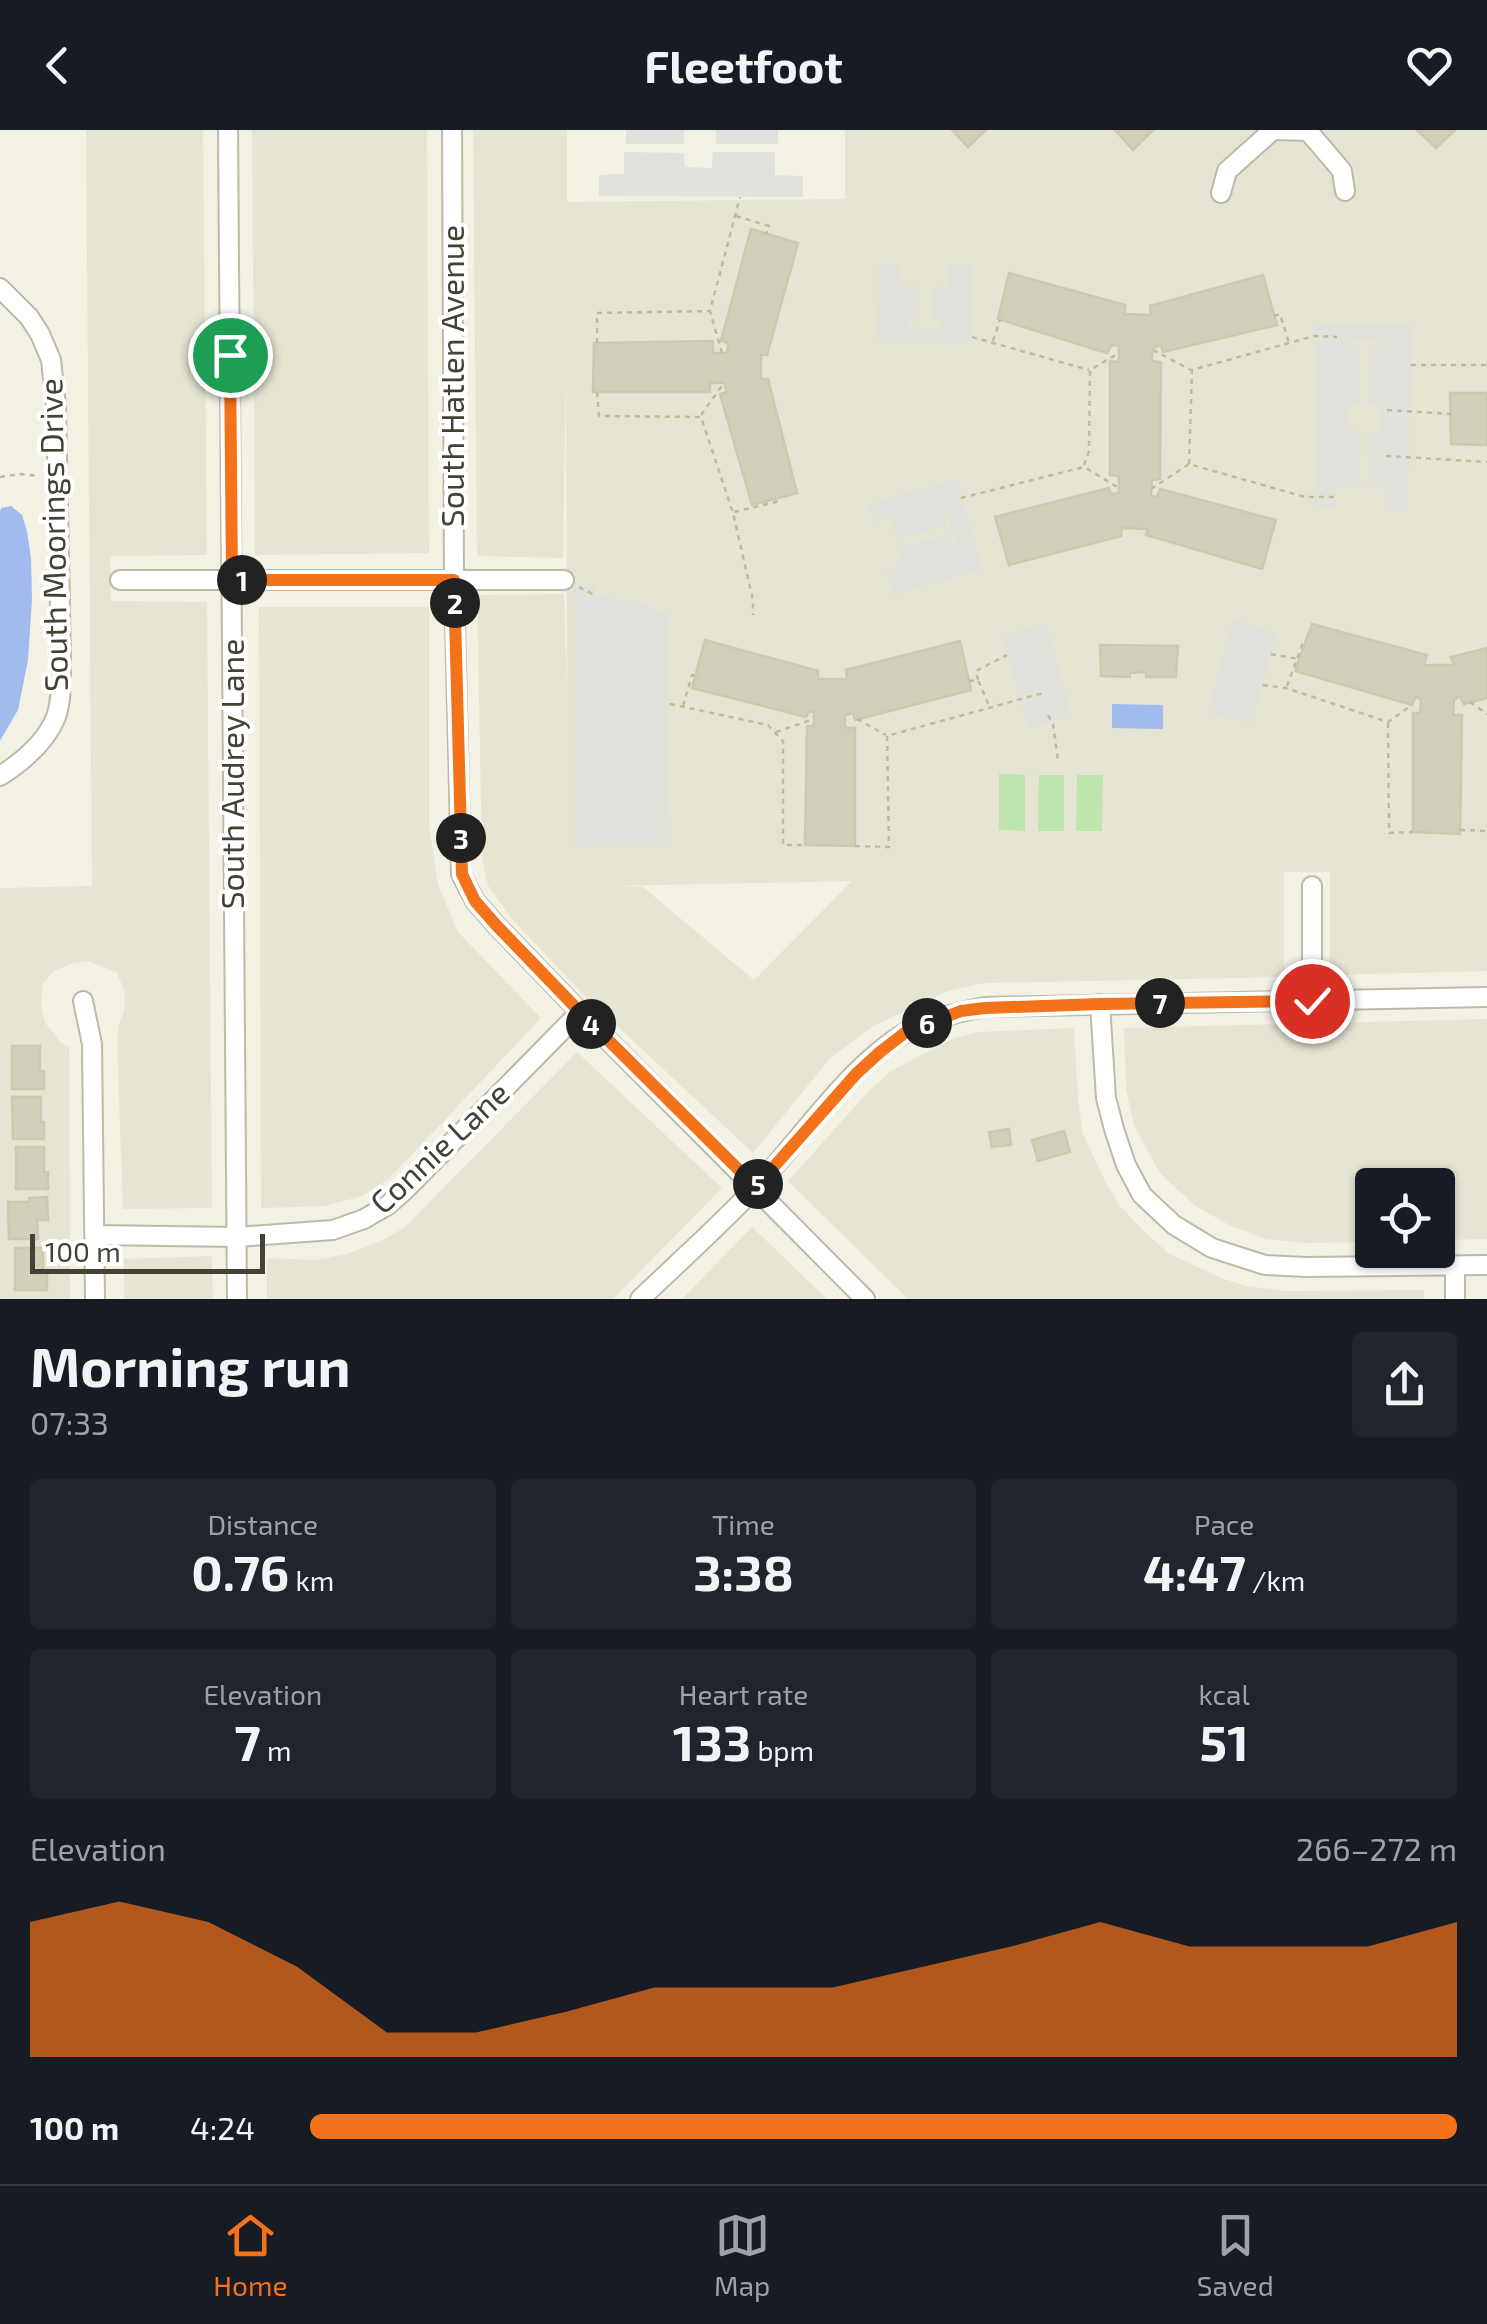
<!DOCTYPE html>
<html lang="en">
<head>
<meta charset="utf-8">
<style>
  body { margin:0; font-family:"Exo 2",sans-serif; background:#20242c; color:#f1f3f6; height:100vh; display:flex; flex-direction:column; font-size:38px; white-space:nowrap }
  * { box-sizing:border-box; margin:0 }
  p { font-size:32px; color:#9ea1a6 }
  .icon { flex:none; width:55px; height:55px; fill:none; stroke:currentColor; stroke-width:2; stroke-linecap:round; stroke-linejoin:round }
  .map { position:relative; height:1169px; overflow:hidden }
  .details { display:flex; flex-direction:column; background:#171b24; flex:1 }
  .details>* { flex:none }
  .buttons { position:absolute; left:1355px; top:1038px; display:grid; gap:20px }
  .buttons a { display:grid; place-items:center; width:100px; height:100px; border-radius:10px; background:#171b24; box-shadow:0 2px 8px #0004; font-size:50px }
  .scale { position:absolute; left:30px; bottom:25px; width:235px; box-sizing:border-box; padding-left:10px; border:5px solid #444234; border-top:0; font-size:28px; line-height:35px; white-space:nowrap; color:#444234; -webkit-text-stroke:8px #fff; paint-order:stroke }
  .pin { position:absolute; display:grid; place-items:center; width:85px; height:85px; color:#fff; margin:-42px; border:5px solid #fff; border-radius:50%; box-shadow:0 2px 10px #0007 }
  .km { position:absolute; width:50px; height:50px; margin:-25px; border-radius:50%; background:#222; color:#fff; font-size:28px; line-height:50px; text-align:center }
  .round { display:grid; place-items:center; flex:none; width:105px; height:105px; border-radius:10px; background:#20242c }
  .headline { display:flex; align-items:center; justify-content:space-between; height:170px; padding:0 30px }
  h1 { font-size:55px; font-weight:700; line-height:75px }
  .figures { display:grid; grid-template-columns:repeat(3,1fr); gap:15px; height:170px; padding:10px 30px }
  .figures div { display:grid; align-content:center; border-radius:10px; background:#20242c; text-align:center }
  .figures b { font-size:50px; font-weight:700 }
  .figures small { font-size:28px; font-weight:400 }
  .figures p { font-size:28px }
  .chart { height:280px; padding:20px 30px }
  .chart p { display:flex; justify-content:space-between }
  .chart svg { width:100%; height:180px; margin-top:10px; fill:#f47219; opacity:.7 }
  ul { padding:0 30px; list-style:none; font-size:32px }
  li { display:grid; grid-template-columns:160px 120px 1fr; align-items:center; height:75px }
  li i { height:25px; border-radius:12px; background:#f47219 }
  header { display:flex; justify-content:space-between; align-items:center; height:130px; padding:0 30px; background:#171b24; font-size:45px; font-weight:700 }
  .tab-bar { display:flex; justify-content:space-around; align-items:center; height:140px; border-top:2px solid #363941; background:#171b24; font-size:28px; color:#9ea1a6 }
  .tab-bar a { display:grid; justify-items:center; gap:5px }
  .tab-bar .current { color:#f47219 }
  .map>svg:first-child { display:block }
  .residential { fill:#e6e4d3; fill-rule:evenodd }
  .green { fill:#bee5ae }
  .parking { fill:#e2e2dd }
  .water { fill:#a1bbee }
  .building { fill:#d3d0ba; stroke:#cdc9ae; stroke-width:2.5 }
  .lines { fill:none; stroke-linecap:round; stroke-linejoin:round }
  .minor-casing { stroke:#bdbba7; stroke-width:22 }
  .path { stroke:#bebb99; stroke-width:2.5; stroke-dasharray:5 5; stroke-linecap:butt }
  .minor { stroke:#fff; stroke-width:18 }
  .route-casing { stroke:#fff; stroke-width:20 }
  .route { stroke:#f47219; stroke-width:12 }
  .labels { text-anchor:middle; stroke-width:8; stroke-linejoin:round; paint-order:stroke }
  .street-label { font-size:32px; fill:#444234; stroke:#fff }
</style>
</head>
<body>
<header><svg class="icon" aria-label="back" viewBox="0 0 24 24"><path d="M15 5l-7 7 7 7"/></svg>Fleetfoot<svg class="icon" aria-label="heart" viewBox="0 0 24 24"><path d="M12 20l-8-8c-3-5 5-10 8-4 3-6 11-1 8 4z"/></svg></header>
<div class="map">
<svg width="1487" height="1169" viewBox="0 0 1487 1169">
  <rect width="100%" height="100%" fill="#f2f1e4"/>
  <!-- residential -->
  <g class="residential">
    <polygon points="86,0 203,0 207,425 110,426 111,471 207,472 212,1078 123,1079 117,910 118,896 124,882 125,862 117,843 88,831 71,834 54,841 43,853 41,874 45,893 60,911 69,918 70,1169 0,1169 0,758 92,756"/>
    <polygon points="252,0 427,0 429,423 255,425"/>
    <path d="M473 0H567V72L845 69V0H1487V841L1330 845V742H1284V847L985 853 950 860 875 895 830 928 753 1023 581 862 512 789 487 754 482 727 477 465 564 464 567 567 566 237 563 428 477 426ZM852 751 754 850 643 757 612 756Z"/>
    <polygon points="259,477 429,477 429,695 438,755 458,802 541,888 389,1049 362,1066 325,1076 261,1078"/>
    <polygon points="1487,889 1487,1109 1438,1110 1438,1055 1372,1055 1372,1112 1305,1113 1266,1109 1229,1095 1194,1075 1160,1043 1134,996 1126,958 1124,898"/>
    <polygon points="1074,898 1078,971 1083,1004 1106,1053 1120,1076 1141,1098 1168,1123 1221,1148 1246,1156 1285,1161 1424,1160 1424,1169 908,1169 788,1051 868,962 891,941 923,924 955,908 979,902"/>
    <polygon points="577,922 722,1058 613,1169 267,1169 267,1128 315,1130 347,1124 381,1111 404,1098"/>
    <polygon points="752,1097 827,1169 682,1169"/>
    <polygon points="212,1126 213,1169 124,1169 124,1129"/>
  </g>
  <!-- green -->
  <g class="green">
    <polygon points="999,644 1025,645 1025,701 999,700"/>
    <polygon points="1039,645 1064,645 1064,701 1038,701"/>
    <polygon points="1077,645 1103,645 1102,701 1076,701"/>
  </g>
  <!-- parking -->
  <g class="parking">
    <rect x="626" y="0" width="58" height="14"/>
    <rect x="716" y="0" width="62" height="14"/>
    <polygon points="624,22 684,23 685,37 712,38 713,22 775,22 775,45 803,46 803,67 599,66 599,45 624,44"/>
    <polygon points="879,134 899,134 899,156 920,156 919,191 909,191 909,199 941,200 942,189 931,189 932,157 947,157 948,134 974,134 972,214 877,212"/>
    <polygon points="1315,195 1412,195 1408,382 1385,381 1386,357 1369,357 1367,303 1380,303 1381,275 1367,274 1370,216 1380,216 1380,209 1348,209 1349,215 1360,215 1360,274 1347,274 1347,300 1360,301 1361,357 1337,358 1336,378 1315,379"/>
    <polygon points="957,349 982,439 893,465 886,442 904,436 899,418 949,404 953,414 956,413 948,384 944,386 947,396 897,409 891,386 873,392 868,374"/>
    <polygon points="574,453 594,454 595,465 648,474 649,480 669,481 670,716 575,717"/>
    <polygon points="1232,490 1277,502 1252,594 1208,583"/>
    <polygon points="1046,494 1072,586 1028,598 1002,506"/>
  </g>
  <!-- water -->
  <g class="water">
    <polygon points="11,376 22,385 27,401 31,428 32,470 28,530 18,580 0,611 0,382 1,378"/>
    <polygon points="1112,574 1163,575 1163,599 1112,598"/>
  </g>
  <!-- building -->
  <g class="building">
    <polygon points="952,0 986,0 968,17"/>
    <polygon points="1115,0 1153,0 1133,20"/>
    <polygon points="1417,0 1455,0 1436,18"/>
    <polygon points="751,99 798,113 767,225 761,225 761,249 768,249 797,363 752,375 720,264 727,262 724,253 710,253 710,262 593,262 594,213 713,211 713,223 727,223 728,213 721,211"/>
    <polygon points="1009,143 1125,175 1125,184 1151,185 1150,176 1263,145 1277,195 1163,222 1161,215 1153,218 1152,231 1161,232 1160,349 1152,350 1151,366 1157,367 1160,359 1276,390 1262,439 1146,405 1148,399 1122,398 1121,406 1009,435 995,387 1109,358 1111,364 1119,363 1119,346 1110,345 1110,231 1119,232 1119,216 1112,215 1107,223 998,189"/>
    <polygon points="1450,263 1487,263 1487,315 1451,314"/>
    <polygon points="1312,494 1427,525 1424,535 1454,535 1451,527 1487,518 1487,568 1464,574 1460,566 1454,570 1453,585 1462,585 1460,704 1413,702 1413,583 1420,583 1421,570 1416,566 1412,575 1295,541"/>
    <polygon points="705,510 818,541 818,549 847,549 846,540 960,511 971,560 855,590 853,583 845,585 845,598 855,598 855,716 805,715 807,596 814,596 814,582 809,581 806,587 692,558"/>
    <polygon points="1100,515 1178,516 1176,547 1146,547 1146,542 1130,543 1130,547 1101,546"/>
    <polygon points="12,916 40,916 40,941 44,941 44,959 12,959"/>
    <polygon points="12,967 41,967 41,992 44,992 44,1009 13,1009"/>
    <polygon points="1009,999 1011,1015 992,1017 989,1002"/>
    <polygon points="1064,1001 1070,1022 1038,1031 1032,1010"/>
    <polygon points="16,1017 44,1017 44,1042 48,1042 48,1059 16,1059"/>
    <polygon points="47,1067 48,1090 37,1090 38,1109 9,1109 8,1072 29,1072 29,1068"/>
    <polygon points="15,1118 43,1118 43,1143 47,1143 47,1160 15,1160"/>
  </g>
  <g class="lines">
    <!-- minor casing -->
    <g class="minor-casing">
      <g id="minor">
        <polyline points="228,0 237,1169"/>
        <polyline points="452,0 454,450 461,744 475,771 497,796 580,882 865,1169"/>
        <polyline points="1221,63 1227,41 1273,0 1308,1 1342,41 1345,61"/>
        <path d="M0 158 29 187 40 204 51 230 56 276 61 530C61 547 62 570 56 587 46 612 22 632 0 646"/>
        <polyline points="120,450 564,450"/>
        <polyline points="1312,756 1312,871"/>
        <polyline points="83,871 92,914 95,1169"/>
        <polyline points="1100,874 1106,968 1114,999 1126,1035 1142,1065 1174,1095 1212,1118 1265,1135 1306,1137 1487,1135"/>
        <polyline points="95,1105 237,1107 333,1100 364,1089 388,1075 405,1060 580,882"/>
        <polyline points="1455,1136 1455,1169"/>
        <path d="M640 1169C679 1132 719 1096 756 1057 800 1010 850 935 905 903 928 889 958 882 985 877L1487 867"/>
      </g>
    </g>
    <!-- path -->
    <g class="path">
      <polyline points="736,86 769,96 766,104"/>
      <polyline points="1274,186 1280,184 1289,213"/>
      <polyline points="972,207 1089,240"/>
      <polyline points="993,211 1000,190"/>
      <polyline points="597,213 597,183 709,181"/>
      <polyline points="1153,220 1191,240"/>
      <polyline points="722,223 710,181 740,67"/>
      <polyline points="1411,235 1487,235"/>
      <polyline points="597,262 599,286 701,287 733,383 753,470 753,485"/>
      <polyline points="1387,280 1451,284"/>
      <polyline points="701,285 724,253"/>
      <polyline points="1386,326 1487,332"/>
      <polyline points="1189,334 1192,240 1314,206 1337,207"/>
      <polyline points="1084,335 1089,321 1090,240 1119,223"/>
      <polyline points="0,347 21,344 38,346"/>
      <polyline points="1151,359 1189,334 1305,367 1336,367"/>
      <polyline points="961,368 1084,337 1119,358"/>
      <polyline points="734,382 776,372 779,368"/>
      <polyline points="579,457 594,465"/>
      <polyline points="1271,524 1298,529"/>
      <polyline points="978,550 976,541 1007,525"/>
      <polyline points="969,551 978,550 990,578"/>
      <polyline points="1263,555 1286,558 1388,592 1412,575"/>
      <polyline points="1287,556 1304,510"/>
      <polyline points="1470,572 1487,584"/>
      <polyline points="670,574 768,595 783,611 783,715 805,715"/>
      <polyline points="683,576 692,545 696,545"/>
      <polyline points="1048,585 1053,594 1058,631"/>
      <polyline points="857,589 886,605"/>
      <polyline points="1388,593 1389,703 1413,702"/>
      <polyline points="776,602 814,589"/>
      <polyline points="1460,700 1487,701"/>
      <polyline points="855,716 889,717 887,606 1043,563"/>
    </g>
    <!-- minor -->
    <use href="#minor" class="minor"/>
  </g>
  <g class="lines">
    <!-- route casing -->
    <g class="route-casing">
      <polyline id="route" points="230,225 232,450 454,450 462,744 475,771 497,796 580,882 756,1057 856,944 880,922 906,902 961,881 985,878 1100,874 1312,871"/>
    </g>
    <!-- route -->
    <use href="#route" class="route"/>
  </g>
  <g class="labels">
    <!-- street labels -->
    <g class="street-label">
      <text transform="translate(453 246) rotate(-90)" y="11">South Hatlen Avenue</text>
      <text transform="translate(54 405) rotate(-91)" y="11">South Moorings Drive</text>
      <text transform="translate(233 644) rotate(-90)" y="11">South Audrey Lane</text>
      <text transform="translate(440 1018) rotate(-43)" y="11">Connie Lane</text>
    </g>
  </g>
</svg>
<div class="buttons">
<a><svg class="icon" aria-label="locate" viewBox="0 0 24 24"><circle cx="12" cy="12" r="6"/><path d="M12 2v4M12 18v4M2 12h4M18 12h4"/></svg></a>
</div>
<div class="scale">100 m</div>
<div class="pin" style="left:230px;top:225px;background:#1e9e55"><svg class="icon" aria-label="arrive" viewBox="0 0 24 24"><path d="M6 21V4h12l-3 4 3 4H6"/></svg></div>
<div class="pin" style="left:1312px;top:871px;background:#d93025"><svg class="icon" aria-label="check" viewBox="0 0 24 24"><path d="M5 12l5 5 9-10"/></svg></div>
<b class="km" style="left:242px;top:450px">1</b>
<b class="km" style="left:455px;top:473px">2</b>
<b class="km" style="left:461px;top:708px">3</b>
<b class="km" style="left:591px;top:894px">4</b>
<b class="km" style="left:758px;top:1054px">5</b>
<b class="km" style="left:927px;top:893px">6</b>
<b class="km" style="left:1160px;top:873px">7</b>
</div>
<section class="details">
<div class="headline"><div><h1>Morning run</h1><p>07:33</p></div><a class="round"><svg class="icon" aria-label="share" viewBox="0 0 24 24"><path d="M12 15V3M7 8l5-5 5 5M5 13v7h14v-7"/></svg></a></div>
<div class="figures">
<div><p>Distance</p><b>0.76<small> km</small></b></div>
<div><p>Time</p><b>3:38</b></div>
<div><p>Pace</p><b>4:47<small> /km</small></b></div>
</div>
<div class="figures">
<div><p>Elevation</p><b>7<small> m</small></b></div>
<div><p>Heart rate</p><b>133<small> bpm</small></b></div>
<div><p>kcal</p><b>51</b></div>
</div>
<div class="chart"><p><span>Elevation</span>266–272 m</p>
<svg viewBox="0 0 160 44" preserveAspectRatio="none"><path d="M0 44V11L10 6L20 11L30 22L40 38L50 38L60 33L70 27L80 27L90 27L100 22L110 17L120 11L130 17L140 17L150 17L160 11V44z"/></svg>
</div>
<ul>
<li><b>100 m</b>4:24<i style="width:100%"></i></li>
</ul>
</section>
<nav class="tab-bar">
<a class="current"><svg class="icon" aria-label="home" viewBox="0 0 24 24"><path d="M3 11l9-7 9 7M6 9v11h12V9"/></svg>Home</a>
<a><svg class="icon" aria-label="map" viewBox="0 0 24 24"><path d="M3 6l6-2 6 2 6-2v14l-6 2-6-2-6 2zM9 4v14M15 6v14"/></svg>Map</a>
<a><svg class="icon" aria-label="saved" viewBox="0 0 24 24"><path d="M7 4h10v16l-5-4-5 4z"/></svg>Saved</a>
</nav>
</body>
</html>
